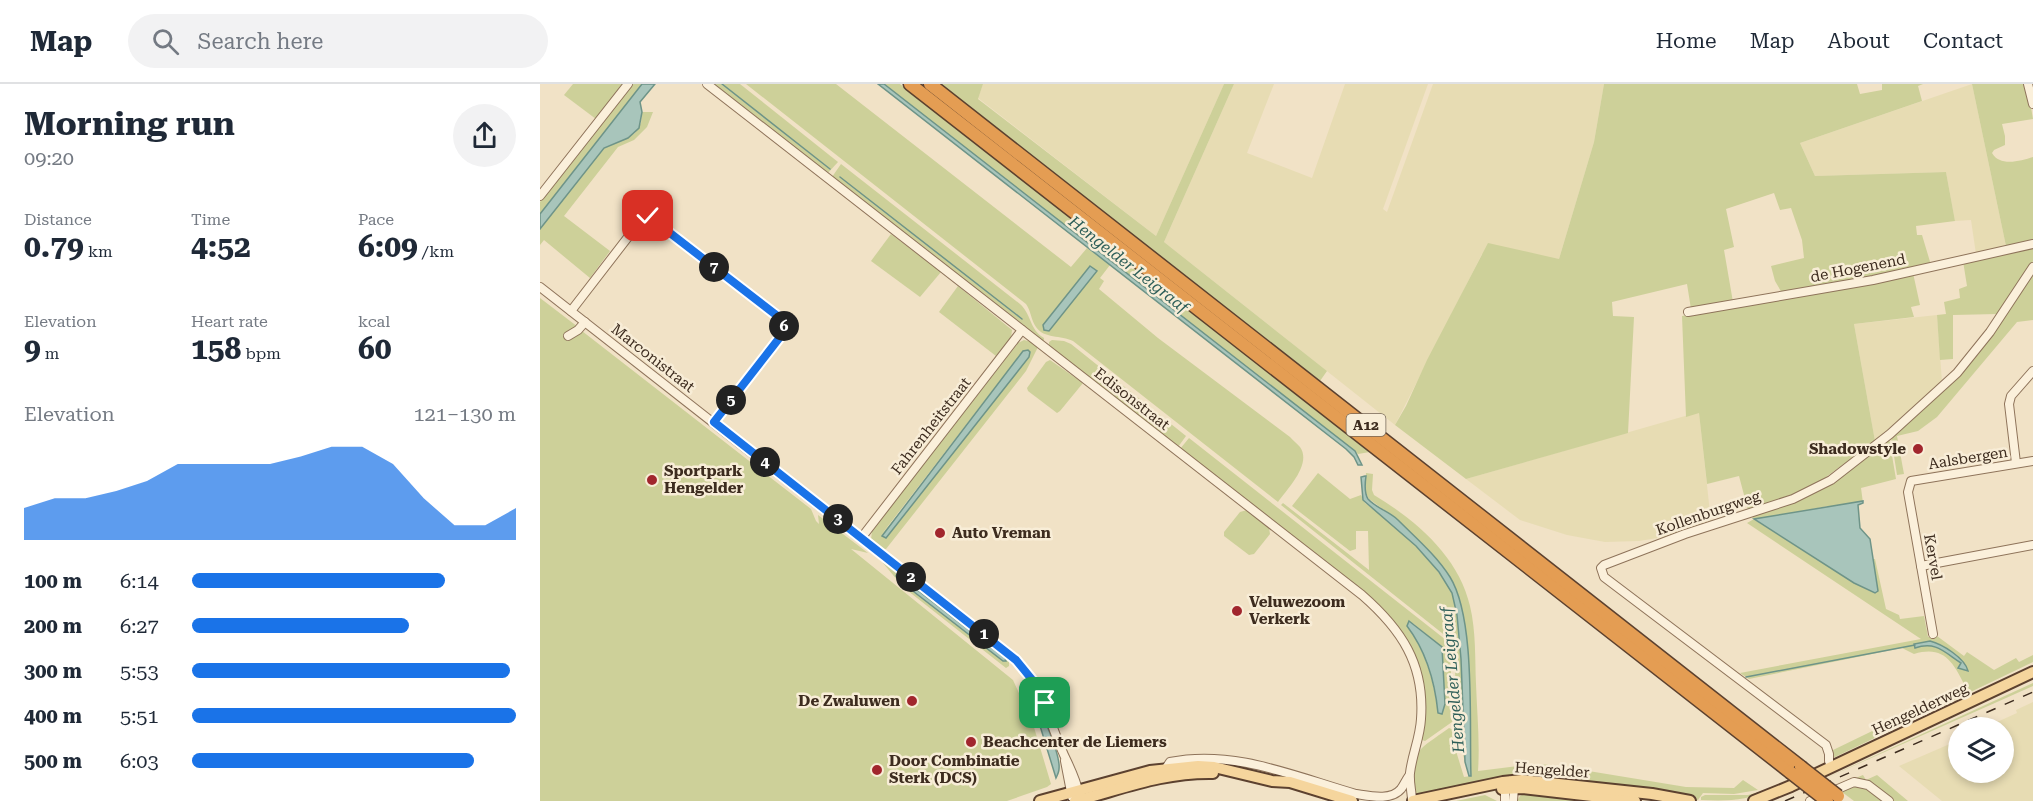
<!DOCTYPE html>
<html lang="en">
<head>
<meta charset="utf-8">
<style>
  body { margin:0; font-family:"Roboto Serif",serif; background:#f2f2f3; color:#1f2937; height:100vh; display:flex; flex-direction:column; font-size:22px; white-space:nowrap }
  * { box-sizing:border-box; margin:0 }
  p { font-size:20px; color:#747a83 }
  .icon { flex:none; width:33px; height:33px; fill:none; stroke:currentColor; stroke-width:2; stroke-linecap:round; stroke-linejoin:round }
  .map { position:relative; flex:1; overflow:hidden }
  .panel { display:flex; flex-direction:column; background:#fff; width:540px }
  .panel>* { flex:none }
  .fabs { position:absolute; left:1408px; top:633px; display:grid; gap:12px }
  .fabs a { display:grid; place-items:center; width:66px; height:66px; border-radius:50%; background:#fff; box-shadow:0 3px 9px #0003; font-size:30px }
  .pin { position:absolute; display:grid; place-items:center; width:51px; height:51px; color:#fff; margin:-26px; border-radius:12px; box-shadow:0 3px 9px #0006 }
  .km { position:absolute; width:30px; height:30px; margin:-15px; border-radius:50%; background:#222; color:#fff; font-size:16px; line-height:30px; text-align:center }
  .round { display:grid; place-items:center; flex:none; width:63px; height:63px; border-radius:32px; background:#f2f2f3 }
  .head { display:flex; align-items:center; justify-content:space-between; height:102px; padding:0 24px }
  h1 { font-size:33px; font-weight:700; line-height:45px }
  .stats { display:grid; grid-template-columns:repeat(3,1fr); gap:9px; height:102px; padding:6px 24px }
  .stats div { display:grid; align-content:center }
  .stats b { font-size:30px; font-weight:700 }
  .stats small { font-size:16px; font-weight:400 }
  .stats p { font-size:16px }
  .chart { height:168px; padding:12px 24px }
  .chart p { display:flex; justify-content:space-between }
  .chart svg { width:100%; height:108px; margin-top:6px; fill:#1a73e8; opacity:.7 }
  ul { padding:0 24px; list-style:none; font-size:20px }
  li { display:grid; grid-template-columns:96px 72px 1fr; align-items:center; height:45px }
  li i { height:15px; border-radius:8px; background:#1a73e8 }
  header { display:flex; align-items:center; gap:36px; box-sizing:border-box; height:84px; padding:0 30px; background:#fff; border-bottom:2px solid #e0e1e3 }
  header strong { font-size:28px }
  nav { display:flex; gap:33px; margin-inline-start:auto; font-size:21px }
  .search { width:420px; height:54px; background:#f2f2f3; display:flex; align-items:center; gap:15px; box-sizing:border-box; padding:0 21px; border-radius:33px; color:#747a83; font-size:22px }
  main { display:flex; flex:1; min-height:0 }
  .map>svg:first-child { display:block }
  .farmland { fill:#e7dcb3 }
  .green { fill:#cdd099; fill-rule:evenodd }
  .water { fill:#a8c5bb; stroke:#6e9488; stroke-width:1.5 }
  .lines { fill:none; stroke-linecap:round; stroke-linejoin:round }
  .stream { stroke:#6e9488; stroke-width:1.5 }
  .minor-casing { stroke:#8e735a; stroke-width:10 }
  .major-casing { stroke:#5c412f; stroke-width:14 }
  .highway-casing { stroke:#5c412f; stroke-width:15 }
  .minor { stroke:#fbf0db; stroke-width:8 }
  .major { stroke:#f5d59d; stroke-width:10 }
  .highway { stroke:#e49d53; stroke-width:12 }
  .rail { stroke:#3d2c1f; stroke-width:1.5; stroke-dasharray:10 10; stroke-linecap:butt }
  .highway-bridge-casing { stroke:#5c412f; stroke-width:15; stroke-linecap:butt }
  .highway-bridge { stroke:#e49d53; stroke-width:12 }
  .route-casing { stroke:#fff; stroke-width:12 }
  .route { stroke:#1a73e8; stroke-width:8 }
  .poi-dot { fill:#a1262d; stroke:#f8edd7; stroke-width:2 }
  .labels { text-anchor:middle; stroke-width:5; stroke-linejoin:round; paint-order:stroke }
  .shield { fill:#f8edd7; stroke:#756656; stroke-width:1.5 }
  .shield-label { font-size:14px; font-weight:bold; fill:#3d2c1f }
  .street-label { font-size:15px; fill:#3d2c1f; stroke:#f8edd7 }
  .poi-label { font-size:15px; font-weight:bold; fill:#3d2c1f; stroke:#f8edd7; text-anchor:start }
  .water-label { font-size:16px; font-style:italic; fill:#2d5e58; stroke:#f8edd7 }
</style>
</head>
<body>
<header>
<strong>Map</strong>
<div class="search"><svg class="icon" aria-label="search" viewBox="0 0 24 24"><circle cx="10" cy="10" r="6"/><path d="M15 15l6 6"/></svg>Search here</div>
<nav><a>Home</a><a>Map</a><a>About</a><a>Contact</a></nav>
</header>
<main>
<section class="panel">
<div class="head"><div><h1>Morning run</h1><p>09:20</p></div><a class="round"><svg class="icon" aria-label="share" viewBox="0 0 24 24"><path d="M12 15V3M7 8l5-5 5 5M5 13v7h14v-7"/></svg></a></div>
<div class="stats">
<div><p>Distance</p><b>0.79<small> km</small></b></div>
<div><p>Time</p><b>4:52</b></div>
<div><p>Pace</p><b>6:09<small> /km</small></b></div>
</div>
<div class="stats">
<div><p>Elevation</p><b>9<small> m</small></b></div>
<div><p>Heart rate</p><b>158<small> bpm</small></b></div>
<div><p>kcal</p><b>60</b></div>
</div>
<div class="chart"><p><span>Elevation</span>121–130 m</p>
<svg viewBox="0 0 160 44" preserveAspectRatio="none"><path d="M0 44V31L10 27L20 27L30 24L40 20L50 13L60 13L70 13L80 13L90 10L100 6L110 6L120 13L130 27L140 38L150 38L160 31V44z"/></svg>
</div>
<ul>
<li><b>100 m</b>6:14<i style="width:78%"></i></li>
<li><b>200 m</b>6:27<i style="width:67%"></i></li>
<li><b>300 m</b>5:53<i style="width:98%"></i></li>
<li><b>400 m</b>5:51<i style="width:100%"></i></li>
<li><b>500 m</b>6:03<i style="width:87%"></i></li>
</ul>
</section>
<div class="map">
<svg width="1493" height="717" viewBox="0 0 1493 717">
  <rect width="100%" height="100%" fill="#f1e2c6"/>
  <!-- farmland -->
  <g class="farmland">
    <polygon points="443,0 684,0 616,152 438,14"/>
    <polygon points="694,0 734,0 707,69 772,94 805,0 888,0 843,125 847,128 893,0 1064,0 1054,58 1019,175 942,170 855,341 624,158"/>
    <polygon points="1432,0 1466,162 1436,170 1431,136 1415,137 1406,88 1275,92 1260,59"/>
    <polygon points="1397,231 1402,298 1335,357 1314,240"/>
    <polygon points="1159,328 1171,438 1136,451 1099,457 1065,458 1027,451 980,436 926,395"/>
    <polygon points="1493,618 1493,717 1402,717 1359,682 1419,656 1419,688 1464,688 1464,644 1446,643 1477,629 1476,626"/>
  </g>
  <!-- green -->
  <g class="green">
    <polygon points="33,0 82,0 56,35 24,11"/>
    <polygon points="93,0 102,0 0,130 0,118"/>
    <polygon points="173,0 200,0 298,78 287,90"/>
    <path d="M206 0H296L531 183 547 164 570 181 560 194 564 197 559 205 618 254 750 353C753 356 757 360 760 363 772 380 748 404 738 418L533 257C521 251 504 255 496 243 491 236 491 227 486 220Z"/>
    <polygon points="344,0 360,0 830,368 818,370"/>
    <polygon points="399,0 443,0 438,15 616,152 684,0 694,0 624,158 787,287 780,297"/>
    <polygon points="1064,0 1317,0 1320,10 1342,6 1342,0 1383,0 1378,2 1382,17 1260,59 1275,92 1406,88 1415,137 1376,142 1377,151 1382,151 1391,181 1242,209 1235,197 1231,182 1264,174 1262,156 1251,124 1240,126 1234,109 1186,125 1194,163 1184,166 1193,218 1151,225 1147,200 1072,218 1073,232 1094,233 1088,349 926,395 855,341 866,322 887,276 948,159 1019,175 1054,58"/>
    <path d="M1432 0H1487L1493 35 1462 40 1465 52V61L1454 66 1452 69C1460 83 1480 77 1493 73V155L1466 162Z"/>
    <polygon points="102,28 113,28 107,43 94,56 78,63 24,132 70,167 50,194 4,156 0,161 0,145 64,64 88,54 95,49 101,39"/>
    <path d="M301 80 480 220C492 231 489 245 504 254V256L501 257 292 93Z"/>
    <polygon points="351,150 401,188 380,213 331,177"/>
    <polygon points="1493,160 1493,177 1491,182 1457,230 1413,231 1413,275 1400,276 1397,231 1406,230 1404,218 1420,214 1419,205 1427,202 1423,177"/>
    <polygon points="1373,189 1380,221 1371,223 1374,233 1314,240 1335,357 1271,404 1208,426 1199,392 1167,400 1159,329 1146,333 1142,232"/>
    <polygon points="1493,190 1493,236 1477,238 1397,333 1378,347 1357,352 1364,390 1357,391 1351,353 1425,285 1453,250"/>
    <polygon points="418,202 472,246 471,254 456,272 399,228"/>
    <polygon points="0,214 38,243 39,249 42,247 271,425 276,437 279,440 278,431 328,469 311,465 473,596 493,640 511,700 507,703 467,717 0,717"/>
    <path d="M484 256 492 258 498 263 486 287 346 465 342 466 331 456 332 446 478 259ZM483 267 490 269 489 273 341 451Z"/>
    <polygon points="512,256 524,257 531,260 646,352 638,363 509,263 509,258"/>
    <polygon points="510,276 543,299 520,327 517,329 488,307 487,304 506,278"/>
    <path d="M649 354 906 556 910 565 913 635 912 638 885 657 882 656 884 618 859 545 640 365ZM869 538 874 540 902 563 905 620 898 629C894 598 886 568 867 542Z"/>
    <path d="M1349 354 1356 395 1321 404 1323 419 1319 420C1316 428 1317 440 1322 447L1288 422 1215 436 1314 499 1335 509 1338 507 1333 475H1335L1346 525 1359 531 1360 535 1384 532 1388 553 1397 552 1424 572 1427 568 1454 586 1476 574 1479 578 1493 571V578L1293 674 1291 667 1425 602C1413 578 1404 561 1374 570L1362 564 1209 595 1200 589 1381 555 1207 439 1214 435 1210 431 1254 417Z"/>
    <polygon points="778,389 810,415 821,411 825,419 858,444 892,479 912,508 917,531 921,575 925,678 918,652 914,565 912,557 741,421 743,419 829,486 828,447 816,447 816,465 810,467 752,422"/>
    <path d="M826 389 833 390 832 406 834 411C876 436 919 473 930 522 936 547 935 575 936 600 937 629 940 658 938 687L995 680 1012 681 1146 703 1194 704 1203 696 1218 706 1194 710 1163 709 1158 716 1002 695 878 711C869 701 872 674 881 665 889 657 900 651 909 644L914 646 916 667 924 693 931 692 925 551 918 510 901 480 890 467 859 437 829 415 825 407Z"/>
    <polygon points="707,426 729,444 730,450 714,470 709,471 684,452 684,448 700,428"/>
    <path d="M342 475 469 574V582L466 584 363 503 343 479ZM357 490 464 573 466 575 464 577 360 497Z"/>
    <polygon points="1493,592 1493,595 1282,693"/>
    <polygon points="1493,599 1493,602 1284,695"/>
    <polygon points="1323,691 1326,696 1337,691 1368,717 1352,717 1332,701 1294,703"/>
    <polygon points="1307,701 1320,701 1347,717 1314,717 1298,705"/>
    <path d="M1231 705C1207 717 1188 717 1161 716V713L1165 711H1208Z"/>
    <polygon points="988,708 1077,717 977,717 980,712"/>
    <polygon points="945,711 957,717 916,717"/>
  </g>
  <!-- water -->
  <g class="water">
    <polygon points="102,0 115,0 100,18 102,28 99,44 88,54 64,64 0,145 0,130"/>
    <polygon points="338,0 344,0 815,367 822,381 818,381 814,373 806,365"/>
    <polygon points="550,182 557,187 509,247 504,246 503,241"/>
    <polygon points="488,266 490,268 489,273 346,454 342,452 483,267"/>
    <path d="M825 392H826C825 399 824 409 828 415 836 424 850 428 858 436 876 454 896 471 910 493 936 535 929 641 931 692H929L925 678 921 575 917 531 912 509 899 488 876 462 823 416 821 393Z"/>
    <polygon points="1323,417 1323,419 1318,421 1320,444 1330,455 1338,507 1335,509 1314,499 1214,435"/>
    <polygon points="357,490 465,574 466,577 463,577 360,497 356,492"/>
    <path d="M869 537 902 563 905 620 902 630 898 629C895 599 886 567 867 542Z"/>
    <path d="M1390 557C1402 560 1425 574 1428 587L1418 584 1421 579C1404 568 1396 557 1375 564L1374 560Z"/>
    <path d="M488 603C497 616 521 670 519 685 519 688 517 692 516 694L501 645 486 605Z"/>
  </g>
  <g class="lines">
    <!-- stream -->
    <g class="stream">
      <polyline points="182,0 290,85"/>
      <polyline points="300,93 482,235"/>
      <polyline points="1206,593 1375,561"/>
    </g>
    <!-- minor casing -->
    <g class="minor-casing">
      <g id="minor">
        <path d="M167 0 822 511C861 545 885 580 881 635 880 654 872 671 870 689 869 698 872 708 872 717"/>
        <polyline points="1488,0 1493,20"/>
        <polyline points="0,112 88,0"/>
        <path d="M0 203 476 576C504 608 508 635 524 671 530 684 536 695 539 710"/>
        <polyline points="31,227 102,135 108,132 240,234 245,239 244,248 174,338"/>
        <polyline points="1148,228 1333,196 1493,160"/>
        <polyline points="28,252 38,246 45,238"/>
        <polyline points="1476,379 1469,320 1471,312 1493,287"/>
        <polyline points="322,453 482,246"/>
        <polyline points="1381,482 1493,461"/>
        <polyline points="1393,550 1368,408 1371,397 1493,377"/>
        <polyline points="525,677 532,713"/>
        <polyline points="1289,677 1289,670 1286,661 1064,493 1061,484 1064,481 1145,450 1253,415 1291,396 1350,350 1417,289 1450,248 1493,183"/>
        <path d="M626 684 630 678C694 665 756 693 816 710 830 712 851 717 861 705 864 701 866 696 869 692"/>
        <polyline points="965,717 965,705 970,697 974,704 973,717"/>
        <polyline points="1270,717 1314,698 1328,701 1349,717"/>
      </g>
    </g>
    <!-- major casing -->
    <g class="major-casing">
      <g id="major">
        <polyline points="962,705 983,704 1095,717"/>
        <polyline points="500,717 610,687 658,682 674,683 732,697 750,698 812,717"/>
        <path d="M535 717C582 705 622 688 673 689"/>
        <polyline points="873,717 963,698 982,696 1112,710 1150,717"/>
        <polyline points="1214,717 1251,702 1493,588"/>
      </g>
    </g>
    <!-- highway casing -->
    <g class="highway-casing">
      <g id="highway">
        <polyline points="370,0 1250,688"/>
        <polyline points="390,0 1261,683"/>
      </g>
    </g>
    <!-- minor -->
    <use href="#minor" class="minor"/>
    <!-- major -->
    <use href="#major" class="major"/>
    <!-- highway -->
    <use href="#highway" class="highway"/>
    <!-- rail -->
    <polyline class="rail" points="1245,717 1493,608"/>
    <!-- highway-bridge casing -->
    <g class="highway-bridge-casing">
      <g id="highway-bridge">
        <polyline points="1261,683 1298,712"/>
        <polyline points="1250,688 1287,717"/>
      </g>
    </g>
    <!-- highway-bridge -->
    <use href="#highway-bridge" class="highway-bridge"/>
  </g>
  <g class="lines">
    <!-- route casing -->
    <g class="route-casing">
      <polyline id="route" points="108,132 240,234 244,239 244,248 174,338 476,576 494,598 505,619"/>
    </g>
    <!-- route -->
    <use href="#route" class="route"/>
  </g>
  <!-- markers -->
  <g class="poi-dot">
    <circle cx="1378" cy="365" r="6"/>
    <circle cx="112" cy="396" r="6"/>
    <circle cx="400" cy="449" r="6"/>
    <circle cx="697" cy="527" r="6"/>
    <circle cx="372" cy="617" r="6"/>
    <circle cx="431" cy="658" r="6"/>
    <circle cx="337" cy="686" r="6"/>
  </g>
  <g class="labels">
    <!-- shield labels -->
    <rect class="shield" x="806.5" y="330" width="39" height="22" rx="4.5"/>
    <g class="shield-label">
      <text x="826" y="346">A12</text>
    </g>
    <!-- street labels -->
    <g class="street-label">
      <text transform="translate(1318 184) rotate(-11)" y="5">de Hogenend</text>
      <text transform="translate(113 274) rotate(38)" y="5">Marconistraat</text>
      <text transform="translate(592 315) rotate(38)" y="5">Edisonstraat</text>
      <text transform="translate(391 342) rotate(-52)" y="5">Fahrenheitstraat</text>
      <text transform="translate(1428 374) rotate(-9)" y="5">Aalsbergen</text>
      <text transform="translate(1168 429) rotate(-19)" y="5">Kollenburgweg</text>
      <text transform="translate(1393 473) rotate(80)" y="5">Kervel</text>
      <text transform="translate(1380 625) rotate(-25)" y="5">Hengelderweg</text>
      <text transform="translate(1012 686) rotate(4)" y="5">Hengelder</text>
    </g>
    <!-- poi labels -->
    <g class="poi-label">
      <text x="1366" y="370" text-anchor="end">Shadowstyle</text>
      <text x="124" y="392">Sportpark<tspan x="124" dy="17">Hengelder</tspan></text>
      <text x="412" y="454">Auto Vreman</text>
      <text x="709" y="523">Veluwezoom<tspan x="709" dy="17">Verkerk</tspan></text>
      <text x="360" y="622" text-anchor="end">De Zwaluwen</text>
      <text x="443" y="663">Beachcenter de Liemers</text>
      <text x="349" y="682">Door Combinatie<tspan x="349" dy="17">Sterk (DCS)</tspan></text>
    </g>
    <!-- water labels -->
    <g class="water-label">
      <text transform="translate(589 180) rotate(38)" y="6">Hengelder Leigraaf</text>
      <text transform="translate(912 596) rotate(-95)" y="6">Hengelder Leigraaf</text>
    </g>
  </g>
</svg>
<div class="fabs">
<a><svg class="icon" aria-label="layers" viewBox="0 0 24 24"><path d="M12 4l9 5-9 5-9-5zM3 14l9 5 9-5"/></svg></a>
</div>
<div class="pin" style="left:505px;top:619px;background:#1e9e55"><svg class="icon" aria-label="arrive" viewBox="0 0 24 24"><path d="M6 21V4h12l-3 4 3 4H6"/></svg></div>
<div class="pin" style="left:108px;top:132px;background:#d93025"><svg class="icon" aria-label="check" viewBox="0 0 24 24"><path d="M5 12l5 5 9-10"/></svg></div>
<b class="km" style="left:444px;top:550px">1</b>
<b class="km" style="left:371px;top:493px">2</b>
<b class="km" style="left:298px;top:435px">3</b>
<b class="km" style="left:225px;top:378px">4</b>
<b class="km" style="left:191px;top:316px">5</b>
<b class="km" style="left:244px;top:242px">6</b>
<b class="km" style="left:174px;top:183px">7</b>
</div>
</main>
</body>
</html>
